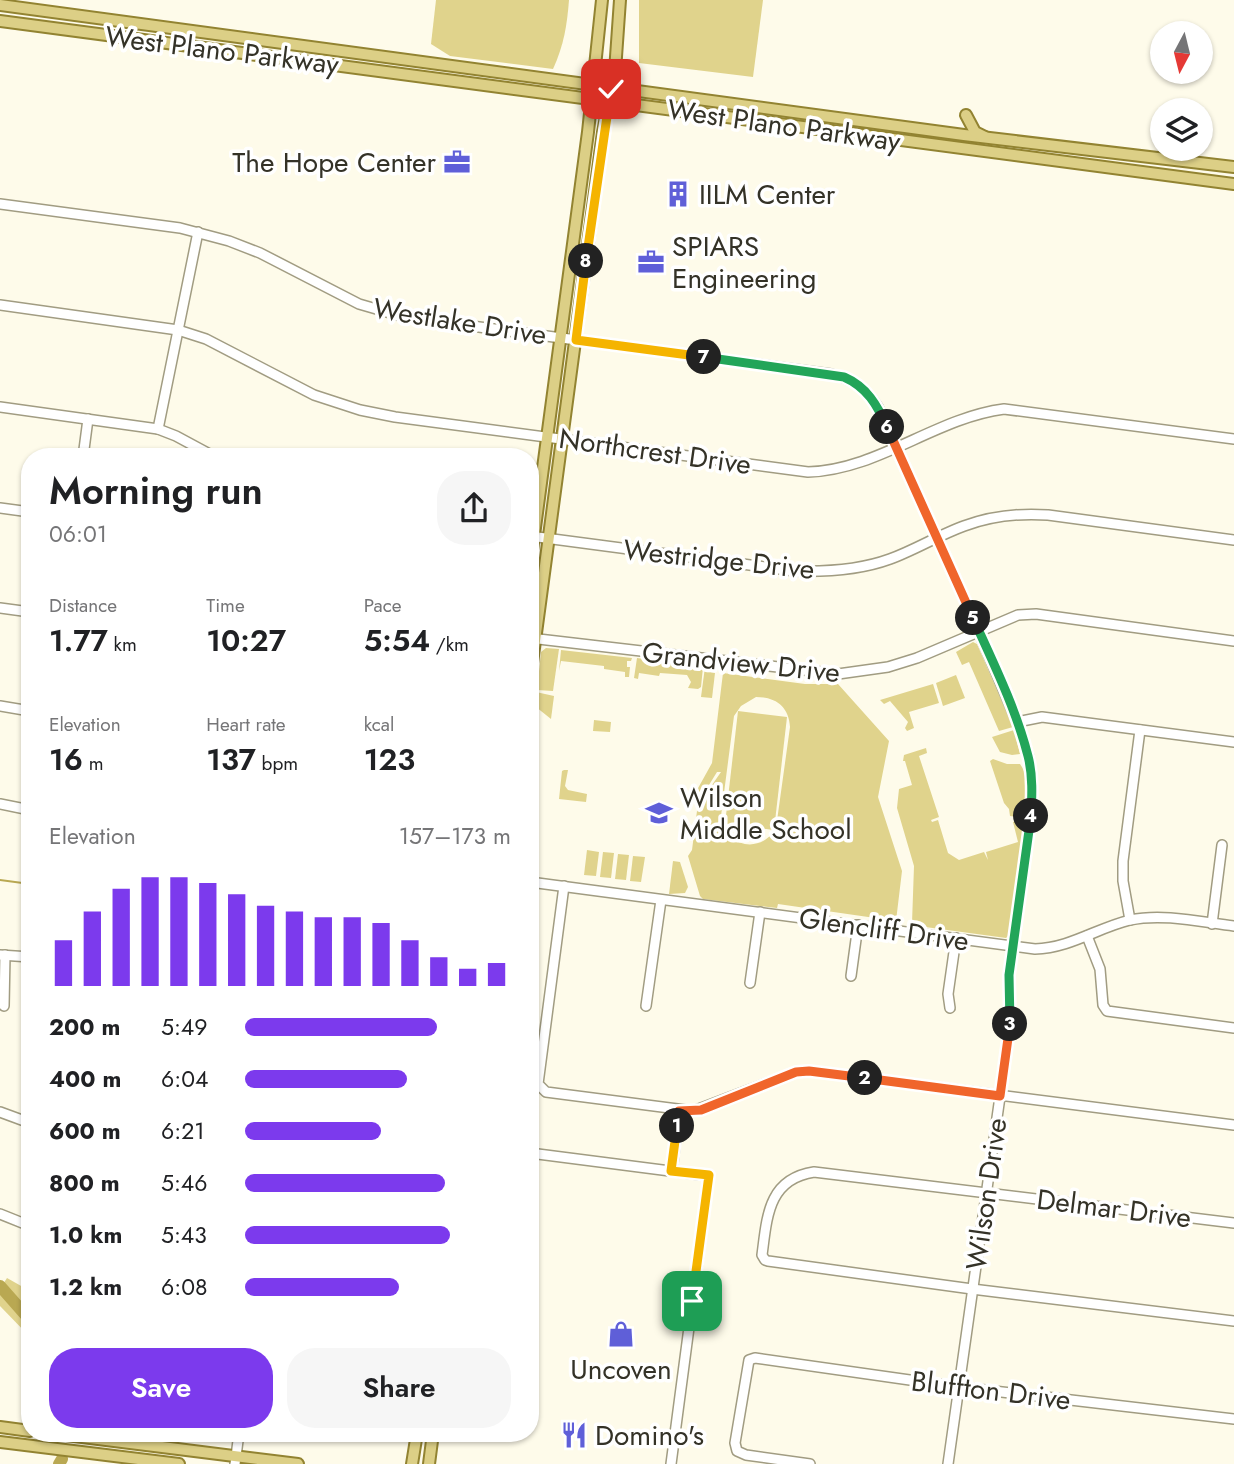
<!DOCTYPE html>
<html lang="en">
<head>
<meta charset="utf-8">
<style>
  body { margin:0; font-family:Jost,sans-serif; background:#f6f6f6; color:#202124; height:100vh; display:flex; flex-direction:column; font-size:26px; white-space:nowrap }
  * { box-sizing:border-box; margin:0 }
  p { font-size:23px; color:#757577 }
  .icon { flex:none; width:38px; height:38px; fill:none; stroke:currentColor; stroke-width:2; stroke-linecap:round; stroke-linejoin:round }
  .map { position:relative; flex:1; overflow:hidden }
  .side { position:absolute; left:21px; top:448px; width:518px; height:994px; display:flex; flex-direction:column; background:#fff; border-radius:28px; box-shadow:0 2px 5px #0004 }
  .side>* { flex:none }
  .needle { width:46px; rotate:187deg }
  .buttons { position:absolute; left:1150px; top:21px; display:grid; gap:14px }
  .buttons a { display:grid; place-items:center; width:63px; height:63px; border-radius:50%; background:#fff; box-shadow:0 2px 5px #0004; font-size:35px }
  .pin { position:absolute; display:grid; place-items:center; width:60px; height:60px; color:#fff; margin:-30px; border-radius:14px; box-shadow:0 4px 10px #0006 }
  .km { position:absolute; width:35px; height:35px; margin:-18px; border-radius:50%; background:#222; color:#fff; font-size:19px; line-height:35px; text-align:center }
  .round { display:grid; place-items:center; flex:none; width:74px; height:74px; border-radius:28px; background:#f6f6f6 }
  .summary { display:flex; align-items:center; justify-content:space-between; height:119px; padding:0 28px }
  h1 { font-size:38px; font-weight:600; line-height:52px }
  .figures { display:grid; grid-template-columns:repeat(3,1fr); gap:10px; height:119px; padding:7px 28px }
  .figures div { display:grid; align-content:center }
  .figures b { font-size:30px; font-weight:600 }
  .figures small { font-size:19px; font-weight:400 }
  .figures p { font-size:19px }
  .chart { height:196px; padding:14px 28px }
  .chart p { display:flex; justify-content:space-between }
  .chart svg { width:100%; height:126px; margin-top:7px; stroke:#7c3aed; stroke-width:6 }
  .button { display:flex; gap:14px; margin-top:auto; padding:14px 28px }
  .button a { flex:1; height:80px; border-radius:28px; background:#7c3aed; color:#fff; font-size:28px; font-weight:600; line-height:80px; text-align:center }
  .button a+a { background:#f6f6f6; color:#202124 }
  ul { padding:0 28px; list-style:none; font-size:23px }
  li { display:grid; grid-template-columns:112px 84px 1fr; align-items:center; height:52px }
  li i { height:18px; border-radius:9px; background:#7c3aed }
  .map>svg:first-child { display:block }
  .green { fill:#e0d38c; fill-rule:evenodd }
  .lines { fill:none; stroke-linecap:round; stroke-linejoin:round }
  .stream { stroke:#b9a852; stroke-width:2 }
  .river { stroke:#b9a852; stroke-width:12 }
  .minor-casing { stroke:#a19c82; stroke-width:12 }
  .major-casing { stroke:#928331; stroke-width:14 }
  .minor { stroke:#fff; stroke-width:9 }
  .major { stroke:#dccf86; stroke-width:10 }
  .split-1-casing { stroke:#fff; stroke-width:14 }
  .split-2-casing { stroke:#fff; stroke-width:14 }
  .split-3-casing { stroke:#fff; stroke-width:14 }
  .split-4-casing { stroke:#fff; stroke-width:14 }
  .split-5-casing { stroke:#fff; stroke-width:14 }
  .split-6-casing { stroke:#fff; stroke-width:14 }
  .split-7-casing { stroke:#fff; stroke-width:14 }
  .split-8-casing { stroke:#fff; stroke-width:14 }
  .split-9-casing { stroke:#fff; stroke-width:14 }
  .split-1 { stroke:#f5b400; stroke-width:9 }
  .split-2 { stroke:#f0652b; stroke-width:9 }
  .split-3 { stroke:#f0652b; stroke-width:9 }
  .split-4 { stroke:#22a559; stroke-width:9 }
  .split-5 { stroke:#22a559; stroke-width:9 }
  .split-6 { stroke:#f0652b; stroke-width:9 }
  .split-7 { stroke:#22a559; stroke-width:9 }
  .split-8 { stroke:#f5b400; stroke-width:9 }
  .split-9 { stroke:#f5b400; stroke-width:9 }
  .labels { text-anchor:middle; stroke-width:7; stroke-linejoin:round; paint-order:stroke }
  .street-label { font-size:28px; fill:#343227; stroke:#fff }
  .poi-label { font-size:28px; fill:#343227; stroke:#fff; text-anchor:start }
</style>
</head>
<body>
<div class="map">
<svg width="1234" height="1464" viewBox="0 0 1234 1464">
  <rect width="100%" height="100%" fill="#fefbea"/>
  <!-- green -->
  <g class="green">
    <path d="M436 0H569C567 25 564 45 553 69L450 56 431 44Z"/>
    <polygon points="639,0 763,0 753,77 639,63"/>
    <polygon points="973,642 977,644 1013,727 999,731 969,662 962,665 956,652"/>
    <polygon points="546,648 559,649 553,691 537,690 541,652"/>
    <polygon points="561,650 632,658 631,661 627,661 627,667 630,667 629,677 625,677 625,672 604,669 604,666 561,661 559,671"/>
    <polygon points="637,658 703,667 701,687 698,689 688,688 691,682 687,675 660,673 659,676 639,673 638,679 634,678"/>
    <polygon points="705,667 715,673 712,698 701,697"/>
    <path d="M723 673 805 684H838L889 741 878 797 902 871 896 921 778 904 777 908 703 899 700 896 688 856 692 850 698 803 695 795H705L721 772H717L704 793 698 792 697 790 712 763ZM756 697C776 697 789 707 790 727L776 828C761 855 724 847 721 816L734 716 741 706Z"/>
    <polygon points="956,675 965,698 943,706 936,683"/>
    <polygon points="933,684 939,703 909,712 914,728 907,731 905,728 908,722 890,701 884,704 880,700"/>
    <polygon points="536,692 554,696 551,719 536,707"/>
    <polygon points="738,711 787,717 774,830 725,824"/>
    <polygon points="594,720 611,722 610,732 593,731"/>
    <polygon points="1014,730 1020,754 1012,755 1000,752 992,737"/>
    <polygon points="926,748 927,753 919,756 939,817 931,820 932,822 938,820 948,853 959,860 984,852 988,860 986,852 1018,842 1013,822 1025,816 1009,935 1006,938 918,926 912,923 914,866 897,808 899,789 912,785 905,761 903,761 904,755"/>
    <path d="M993 759 1007 764H1020C1030 777 1026 799 1025 815L1017 817 1010 816 1009 809 1004 803 990 761Z"/>
    <polygon points="564,770 568,770 565,786 568,790 587,794 586,802 559,799 562,771"/>
    <polygon points="587,850 599,852 596,876 584,875"/>
    <polygon points="603,852 614,853 611,878 600,877"/>
    <polygon points="618,854 629,855 626,880 615,879"/>
    <polygon points="633,856 645,857 641,882 630,881"/>
    <polygon points="673,861 680,862 688,887 685,893 669,894"/>
    <polygon points="7,1278 30,1291 30,1337 0,1306 0,1289"/>
  </g>
  <g class="lines">
    <!-- stream -->
    <polyline class="stream" points="0,880 30,884"/>
    <!-- river -->
    <g class="river">
      <polyline points="0,1286 30,1320"/>
      <polyline points="59,1464 62,1459"/>
    </g>
    <!-- minor casing -->
    <g class="minor-casing">
      <g id="minor">
        <path d="M0 204 180 228 229 241 260 253 359 304 404 317 831 374C853 379 866 389 878 407L978 630 1017 722 1029 757 1032 792 1031 815 1009 975 1010 1026 948 1464"/>
        <path d="M0 305 178 330 206 339 314 395 360 410 395 417 808 472C878 470 935 418 1004 409L1234 439"/>
        <polyline points="0,407 158,429 176,436 215,457"/>
        <polyline points="158,429 198,232"/>
        <polyline points="83,457 88,419"/>
        <polyline points="0,508 30,512"/>
        <path d="M530 536 795 571C827 572 860 570 890 559 915 550 939 535 964 526 991 516 1020 513 1048 515L1234 540"/>
        <polyline points="0,608 30,612"/>
        <polyline points="530,638 838,674 888,667 917,658 1018,615 1036,614 1234,641"/>
        <polyline points="0,706 30,711"/>
        <polyline points="1017,722 1042,717 1234,742"/>
        <polyline points="0,804 30,810"/>
        <path d="M530 882 1035 949C1070 948 1097 928 1130 920 1163 913 1201 922 1234 926"/>
        <polyline points="564,886 538,1084 546,1092 693,1111 796,1072 809,1071 1234,1125"/>
        <polyline points="1130,920 1123,881 1123,861 1140,730"/>
        <polyline points="1212,924 1222,845"/>
        <polyline points="1087,936 1100,969 1103,1005 1107,1011 1234,1028"/>
        <polyline points="0,955 30,957"/>
        <polyline points="851,976 858,925"/>
        <polyline points="750,983 760,912"/>
        <polyline points="4,1006 5,955"/>
        <polyline points="646,1006 661,900"/>
        <polyline points="950,1008 948,994 956,938"/>
        <polyline points="0,1112 30,1123"/>
        <polyline points="530,1153 709,1176 671,1464"/>
        <polyline points="672,1171 679,1111"/>
        <polyline points="0,1214 30,1226"/>
        <path d="M1234 1223 814 1172C768 1179 767 1217 762 1255L765 1260 768 1261 972 1289 1234 1321"/>
        <polyline points="235,1464 239,1433"/>
        <polyline points="810,1464 746,1455 737,1451 735,1443 749,1360 755,1358 959,1387 1234,1419"/>
      </g>
    </g>
    <!-- major casing -->
    <g class="major-casing">
      <g id="major">
        <polyline points="0,5 964,135 1234,167"/>
        <polyline points="0,21 1234,184"/>
        <polyline points="966,115 975,132 985,137"/>
        <polyline points="530,565 588,132 602,0"/>
        <polyline points="530,678 603,132 615,71 620,0"/>
        <polyline points="0,1427 30,1431"/>
        <polyline points="50,1433 298,1464"/>
        <polyline points="0,1442 179,1464"/>
        <polyline points="412,1464 417,1433"/>
        <polyline points="429,1464 433,1433"/>
      </g>
    </g>
    <!-- minor -->
    <use href="#minor" class="minor"/>
    <!-- major -->
    <use href="#major" class="major"/>
  </g>
  <g class="lines">
    <!-- split-1 casing -->
    <g class="split-1-casing">
      <polyline id="split-1" points="677,1126 671,1171 709,1175 692,1301"/>
    </g>
    <!-- split-2 casing -->
    <g class="split-2-casing">
      <polyline id="split-2" points="677,1126 679,1111 701,1110 796,1072 809,1071 865,1078"/>
    </g>
    <!-- split-3 casing -->
    <g class="split-3-casing">
      <polyline id="split-3" points="865,1078 1000,1096 1010,1024"/>
    </g>
    <!-- split-4 casing -->
    <g class="split-4-casing">
      <polyline id="split-4" points="1010,1024 1009,975 1031,816"/>
    </g>
    <!-- split-5 casing -->
    <g class="split-5-casing">
      <path id="split-5" d="M973 618C993 662 1016 709 1028 756 1033 775 1032 796 1031 816"/>
    </g>
    <!-- split-6 casing -->
    <g class="split-6-casing">
      <polyline id="split-6" points="887,427 973,618"/>
    </g>
    <!-- split-7 casing -->
    <g class="split-7-casing">
      <path id="split-7" d="M704 357 844 377C867 387 877 405 887 427"/>
    </g>
    <!-- split-8 casing -->
    <g class="split-8-casing">
      <polyline id="split-8" points="586,261 576,340 704,357"/>
    </g>
    <!-- split-9 casing -->
    <g class="split-9-casing">
      <polyline id="split-9" points="586,261 611,89"/>
    </g>
    <!-- split-1 -->
    <use href="#split-1" class="split-1"/>
    <!-- split-2 -->
    <use href="#split-2" class="split-2"/>
    <!-- split-3 -->
    <use href="#split-3" class="split-3"/>
    <!-- split-4 -->
    <use href="#split-4" class="split-4"/>
    <!-- split-5 -->
    <use href="#split-5" class="split-5"/>
    <!-- split-6 -->
    <use href="#split-6" class="split-6"/>
    <!-- split-7 -->
    <use href="#split-7" class="split-7"/>
    <!-- split-8 -->
    <use href="#split-8" class="split-8"/>
    <!-- split-9 -->
    <use href="#split-9" class="split-9"/>
  </g>
  <!-- icons -->
  <defs>
    <g id="office-bare" transform="scale(2.1)"><path d="M-6-3h4V-5.5h4V-3h4V5H-6ZM-1-4.5V-3h2v-1.5ZM-6 0V1H6V0Z" fill="#5f5fd8" stroke="#fff" stroke-width="2.5" paint-order="stroke"/></g>
    <g id="building-bare" transform="scale(2.1)"><path d="M-4-6H4V6H1V3H-1V6H-4ZM-2.5-4.3h1.7v1.8h-1.7ZM.8-4.3h1.7v1.8H.8ZM-2.5-1h1.7V.8h-1.7ZM.8-1h1.7V.8H.8Z" fill="#5f5fd8" stroke="#fff" stroke-width="2.5" paint-order="stroke"/></g>
    <g id="school-bare" transform="scale(2.1)"><path d="M0-5L7-2L0 1L-7-2ZM-4 1L0 2.5L4 1V4Q0 6-4 4Z" fill="#5f5fd8" stroke="#fff" stroke-width="2.5" paint-order="stroke"/></g>
    <g id="shop-bare" transform="scale(2.1)"><path d="M-5-2.5h2.3a2.7 3.5 0 0 1 5.4 0H5L5.5 6h-11ZM-1.5-2.5h3a1.5 2.3 0 0 0-3 0Z" fill="#5f5fd8" stroke="#fff" stroke-width="2.5" paint-order="stroke"/></g>
    <g id="restaurant-bare" transform="scale(2.1)"><path d="M-5-6h1v4h1v-4h1v4h1v-4h1v5L-1.5 .5V6h-2V.5L-5-1ZM5-6V6H3V1.5H1.5Q1.5-4 5-6Z" fill="#5f5fd8" stroke="#fff" stroke-width="2.5" paint-order="stroke"/></g>
  </defs>
  <g fill-rule="evenodd">
    <use href="#office-bare" x="457" y="162"/>
    <use href="#building-bare" x="678" y="194"/>
    <use href="#office-bare" x="651" y="262"/>
    <use href="#school-bare" x="659" y="813"/>
    <use href="#shop-bare" x="621" y="1334"/>
    <use href="#restaurant-bare" x="574" y="1435"/>
  </g>
  <g class="labels">
    <!-- street labels -->
    <g class="street-label">
      <text transform="translate(222 50) rotate(7)" y="10">West Plano Parkway</text>
      <text transform="translate(784 125) rotate(8)" y="10">West Plano Parkway</text>
      <text transform="translate(460 321) rotate(9)" y="10">Westlake Drive</text>
      <text transform="translate(655 451) rotate(8)" y="10">Northcrest Drive</text>
      <text transform="translate(719 559) rotate(6)" y="10">Westridge Drive</text>
      <text transform="translate(741 662) rotate(6)" y="10">Grandview Drive</text>
      <text transform="translate(884 929) rotate(8)" y="10">Glencliff Drive</text>
      <text transform="translate(986 1194) rotate(-82)" y="10">Wilson Drive</text>
      <text transform="translate(1114 1208) rotate(7)" y="10">Delmar Drive</text>
      <text transform="translate(991 1390) rotate(7)" y="10">Bluffton Drive</text>
    </g>
    <!-- poi labels -->
    <g class="poi-label">
      <text x="436" y="172" text-anchor="end">The Hope Center</text>
      <text x="699" y="204">IILM Center</text>
      <text x="672" y="256">SPIARS<tspan x="672" dy="32">Engineering</tspan></text>
      <text x="680" y="807">Wilson<tspan x="680" dy="32">Middle School</tspan></text>
      <text x="621" y="1379" text-anchor="middle">Uncoven</text>
      <text x="595" y="1445">Domino's</text>
    </g>
  </g>
</svg>
<div class="buttons">
<a><svg class="needle" viewBox="-14 -14 28 28"><path d="M0-13l5 13h-10z" fill="#e53935"/><path d="M0 13l5-13h-10z" fill="#757577"/></svg></a>
<a><svg class="icon" aria-label="layers" viewBox="0 0 24 24"><path d="M12 4l9 5-9 5-9-5zM3 14l9 5 9-5"/></svg></a>
</div>
<div class="pin" style="left:692px;top:1301px;background:#1e9e55"><svg class="icon" aria-label="arrive" viewBox="0 0 24 24"><path d="M6 21V4h12l-3 4 3 4H6"/></svg></div>
<div class="pin" style="left:611px;top:89px;background:#d93025"><svg class="icon" aria-label="check" viewBox="0 0 24 24"><path d="M5 12l5 5 9-10"/></svg></div>
<b class="km" style="left:677px;top:1126px">1</b>
<b class="km" style="left:865px;top:1078px">2</b>
<b class="km" style="left:1010px;top:1024px">3</b>
<b class="km" style="left:1031px;top:816px">4</b>
<b class="km" style="left:973px;top:618px">5</b>
<b class="km" style="left:887px;top:427px">6</b>
<b class="km" style="left:704px;top:357px">7</b>
<b class="km" style="left:586px;top:261px">8</b>
<section class="side">
<div class="summary"><div><h1>Morning run</h1><p>06:01</p></div><a class="round"><svg class="icon" aria-label="share" viewBox="0 0 24 24"><path d="M12 15V3M7 8l5-5 5 5M5 13v7h14v-7"/></svg></a></div>
<div class="figures">
<div><p>Distance</p><b>1.77<small> km</small></b></div>
<div><p>Time</p><b>10:27</b></div>
<div><p>Pace</p><b>5:54<small> /km</small></b></div>
</div>
<div class="figures">
<div><p>Elevation</p><b>16<small> m</small></b></div>
<div><p>Heart rate</p><b>137<small> bpm</small></b></div>
<div><p>kcal</p><b>123</b></div>
</div>
<div class="chart"><p><span>Elevation</span>157–173 m</p>
<svg viewBox="0 0 160 44" preserveAspectRatio="none"><path d="M5 44V28M15 44V18M25 44V10M35 44V6M45 44V6M55 44V8M65 44V12M75 44V16M85 44V18M95 44V20M105 44V20M115 44V22M125 44V28M135 44V34M145 44V38M155 44V36"/></svg>
</div>
<ul>
<li><b>200 m</b>5:49<i style="width:72%"></i></li>
<li><b>400 m</b>6:04<i style="width:61%"></i></li>
<li><b>600 m</b>6:21<i style="width:51%"></i></li>
<li><b>800 m</b>5:46<i style="width:75%"></i></li>
<li><b>1.0 km</b>5:43<i style="width:77%"></i></li>
<li><b>1.2 km</b>6:08<i style="width:58%"></i></li>
</ul>
<div class="button"><a>Save</a><a>Share</a></div>
</section>
</div>
</body>
</html>
